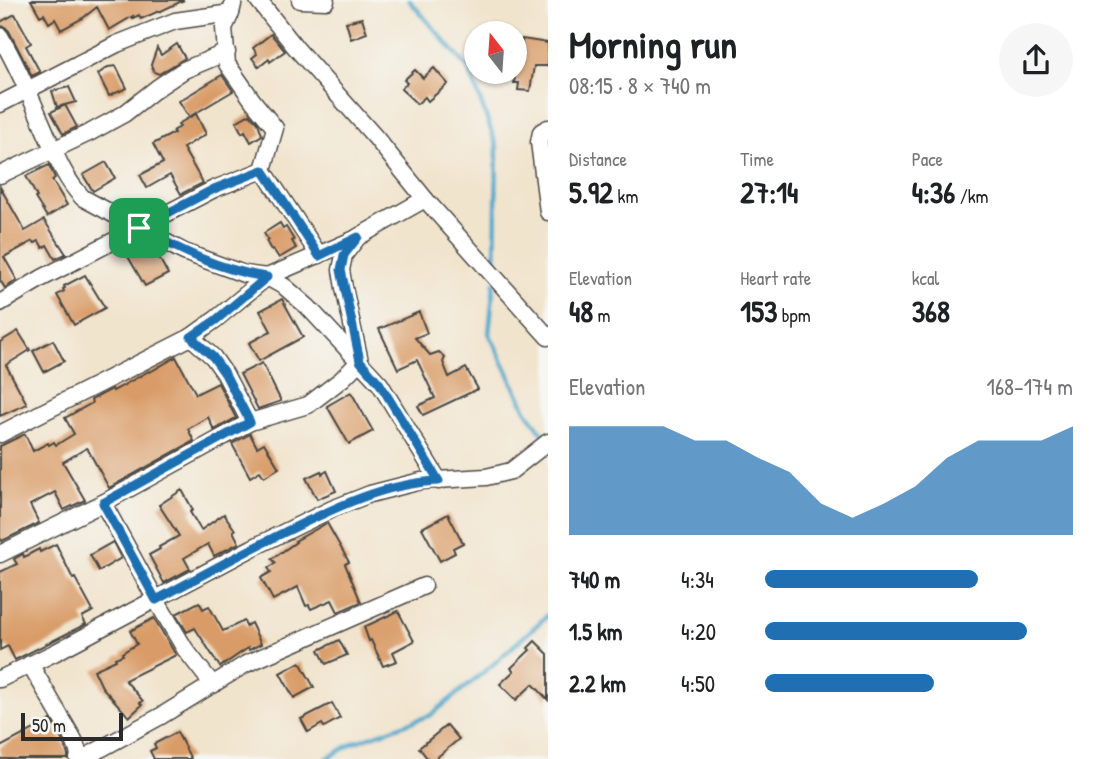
<!DOCTYPE html>
<html lang="en">
<head>
<meta charset="utf-8">
<style>
  body { margin:0; font-family:"Patrick Hand",sans-serif; background:#f6f6f6; color:#202124; height:100vh; display:flex; flex-direction:column; font-size:26px; white-space:nowrap }
  * { box-sizing:border-box; margin:0 }
  p { font-size:23px; color:#757577 }
  .icon { flex:none; width:38px; height:38px; fill:none; stroke:currentColor; stroke-width:2; stroke-linecap:round; stroke-linejoin:round }
  .map { position:relative; flex:1; overflow:hidden }
  .details { display:flex; flex-direction:column; background:#fff; width:546px }
  .details>* { flex:none }
  .needle { width:46px; rotate:343deg }
  .controls { position:absolute; left:464px; top:21px; display:grid; gap:14px }
  .controls a { display:grid; place-items:center; width:63px; height:63px; border-radius:50%; background:#fff; box-shadow:0 2px 5px #0004; font-size:35px }
  .scale { position:absolute; left:21px; bottom:18px; width:102px; box-sizing:border-box; padding-left:7px; border:4px solid #2b2b2b; border-top:0; font-size:19px; line-height:24px; white-space:nowrap; color:#2b2b2b; -webkit-text-stroke:5px #f6f6f2; paint-order:stroke }
  .pin { position:absolute; display:grid; place-items:center; width:60px; height:60px; color:#fff; margin:-30px; border-radius:14px; box-shadow:0 4px 10px #0006 }
  .round { display:grid; place-items:center; flex:none; width:74px; height:74px; border-radius:37px; background:#f6f6f6 }
  .headline { display:flex; align-items:center; justify-content:space-between; height:119px; padding:0 21px }
  h1 { font-size:38px; font-weight:800; line-height:52px }
  .metrics { display:grid; grid-template-columns:repeat(3,1fr); gap:10px; height:119px; padding:7px 21px }
  .metrics div { display:grid; align-content:center }
  .metrics b { font-size:30px; font-weight:800 }
  .metrics small { font-size:19px; font-weight:400 }
  .metrics p { font-size:19px }
  .chart { height:196px; padding:14px 21px }
  .chart p { display:flex; justify-content:space-between }
  .chart svg { width:100%; height:126px; margin-top:7px; fill:#1f6fb2; opacity:.7 }
  ul { padding:0 21px; list-style:none; font-size:23px }
  li { display:grid; grid-template-columns:112px 84px 1fr; align-items:center; height:52px }
  li i { height:18px; border-radius:9px; background:#1f6fb2 }
  main { display:flex; flex:1; min-height:0 }
  .map>svg:first-child { display:block }
  .lines { fill:none; stroke-linecap:round; stroke-linejoin:round }
  .stream { stroke:#4da6ca; stroke-width:4.5 }
  .building { fill:#d99c67 }
  .minor-casing { stroke:#494743; stroke-width:19 }
  .minor { stroke:#fff; stroke-width:16 }
  .route-casing { stroke:#fff; stroke-width:14 }
  .route { stroke:#1f6fb2; stroke-width:9 }
</style>
</head>
<body>
<main>
<div class="map">
<svg width="548" height="759" viewBox="0 0 548 759">
  <rect width="100%" height="100%" fill="#f6f6f2"/>
  <filter id="ink" filterUnits="userSpaceOnUse"><feTurbulence type="fractalNoise" baseFrequency=".0143" numOctaves="2"/><feDisplacementMap in="SourceGraphic" scale="14" xChannelSelector="R" yChannelSelector="G"/><feConvolveMatrix kernelMatrix="1 2 1 2 8 2 1 2 1" color-interpolation-filters="sRGB"/></filter>
  <filter id="wash" filterUnits="userSpaceOnUse"><feTurbulence type="fractalNoise" baseFrequency=".00686" numOctaves="4" result="noise"/><feDisplacementMap in="SourceGraphic" scale="28" xChannelSelector="R" yChannelSelector="G"/><feGaussianBlur stdDeviation="1.57" result="paint"/><feColorMatrix in="noise" values="0 0 0 0 0 0 0 0 0 0 0 0 0 0 0 0 0 1.4 0 .05"/><feComposite in="paint" operator="in"/></filter>
  <g filter="url(#wash)">
    <rect width="100%" height="100%" fill="#f1e4cd"/>
    <g class="lines">
      <!-- stream -->
      <g class="stream">
        <polyline points="409,0 469,69 497,147 495,270"/>
        <polyline points="494,283 489,333 526,410 547,440"/>
        <polyline points="326,759 353,743 431,715 490,667 548,615"/>
      </g>
    </g>
    <g id="blocks">
      <!-- building -->
      <g class="building">
        <polygon points="31,0 184,0 159,12 159,11 141,19 139,15 133,18 133,16 109,30 97,7 83,18 61,30 55,19 49,23 44,14 40,16"/>
        <polygon points="15,14 31,43 26,46 40,72 32,76 9,31 5,27 0,26 0,22"/>
        <polygon points="362,18 367,33 351,39 346,22"/>
        <polygon points="271,34 285,51 270,62 269,59 259,67 252,58 257,54 253,48"/>
        <polygon points="522,39 548,43 548,66 534,66 530,91 518,90 519,83 514,83 517,64 514,63 518,42 522,43"/>
        <polygon points="177,44 185,58 159,74 154,72 151,65 157,48 161,55"/>
        <polygon points="116,66 127,88 109,96 98,74 108,67"/>
        <polygon points="434,68 448,84 428,101 425,97 417,104 401,89 407,83 404,80 415,70 423,78"/>
        <polygon points="222,75 233,91 189,117 179,101"/>
        <polygon points="69,87 76,102 57,107 52,91"/>
        <polygon points="65,105 77,127 63,134 51,112"/>
        <polygon points="196,114 206,134 183,148 203,183 181,194 170,175 147,188 140,175 163,163 153,144 174,133 173,131 180,127 178,124"/>
        <polygon points="250,114 258,123 262,135 251,142 245,131 242,133 236,122"/>
        <polygon points="106,162 115,178 93,191 83,175"/>
        <polygon points="49,165 55,178 52,180 67,205 47,217 35,198 37,197 26,176"/>
        <polygon points="0,187 25,231 44,220 66,254 55,259 47,245 43,248 39,241 35,243 33,241 4,257 17,280 5,288 0,280"/>
        <polygon points="280,223 283,228 286,227 294,240 292,241 296,248 279,258 273,249 271,250 266,241 268,240 264,233"/>
        <polygon points="139,240 153,247 168,274 145,286 123,248"/>
        <polygon points="85,275 105,308 74,325 57,295 64,291 63,289 65,288 64,286"/>
        <polygon points="282,299 303,337 259,361 249,343 271,331 260,311"/>
        <polygon points="419,312 427,333 415,338 430,355 439,352 445,358 443,362 449,377 466,368 478,389 423,415 418,406 435,398 417,360 398,369 379,329"/>
        <polygon points="18,331 30,350 6,365 27,404 0,416 0,342"/>
        <polygon points="53,340 64,361 44,372 33,351"/>
        <polygon points="176,357 196,394 218,383 236,418 214,430 208,417 188,429 194,441 109,488 87,448 63,462 85,500 64,510 55,492 30,505 39,523 2,541 0,538 0,446 25,434 33,451 48,443 49,445 54,442 56,445 74,434 65,418 92,403 91,400 112,389 113,391 149,371 150,372"/>
        <polygon points="262,363 281,401 258,409 240,374"/>
        <polygon points="351,392 373,431 349,444 327,406"/>
        <polygon points="250,434 257,447 264,443 279,468 264,477 260,471 250,477 232,444"/>
        <polygon points="321,471 322,474 327,471 336,491 317,499 306,478"/>
        <polygon points="182,490 193,510 190,512 201,530 224,514 235,530 233,531 239,543 214,556 208,544 184,558 190,569 164,583 149,555 160,549 159,547 179,536 159,505"/>
        <polygon points="448,514 463,543 453,548 455,553 440,561 422,528"/>
        <polygon points="327,523 349,562 345,564 361,602 338,612 332,600 311,609 309,605 306,606 298,587 273,600 261,578 271,572 268,568 276,563 272,559 296,542 295,541"/>
        <polygon points="113,542 121,558 99,571 90,555"/>
        <polygon points="56,544 73,579 75,578 93,611 82,617 86,624 15,660 8,646 0,650 0,572 17,564 14,559 23,554 24,557 39,549 40,552"/>
        <polygon points="199,602 203,609 209,606 223,631 244,621 246,626 251,623 261,644 249,650 248,648 220,667 195,628 187,632 176,614"/>
        <polygon points="398,611 414,641 393,652 397,661 383,666 371,640 369,641 364,627"/>
        <polygon points="154,618 176,655 125,680 143,701 140,703 142,705 129,717 102,687 94,670 116,660 115,658 123,655 122,653 137,644 130,631"/>
        <polygon points="339,640 347,655 326,664 319,650"/>
        <polygon points="535,641 548,654 548,700 533,684 516,700 500,684 514,671 511,668 530,650 528,648"/>
        <polygon points="300,662 314,687 294,698 280,673"/>
        <polygon points="332,703 340,718 324,727 322,724 308,732 301,719"/>
        <polygon points="51,720 64,744 68,755 68,759 0,759 0,747"/>
        <polygon points="447,725 459,739 435,759 428,759 419,748"/>
        <polygon points="177,732 191,759 154,759 150,751 156,748 154,744"/>
      </g>
    </g>
  </g>
  <g filter="url(#ink)">
    <use href="#blocks" fill-opacity="0" stroke="#494743" stroke-width="2"/>
    <g class="lines">
      <!-- minor casing -->
      <g class="minor-casing">
        <g id="minor">
          <polyline points="300,0 326,1"/>
          <polyline points="231,13 224,28 227,64 253,101 275,128 263,170 319,255"/>
          <path d="M0 36C17 65 30 95 43 126 54 151 64 179 83 198L184 252 244 274 267 277 355 239"/>
          <polyline points="0,104 117,44 175,21 231,13 234,0"/>
          <polyline points="548,128 541,132 539,142 548,212"/>
          <polyline points="0,175 91,132 124,114 157,88 184,70 227,52"/>
          <polyline points="425,199 548,337"/>
          <polyline points="0,303 42,278 214,189 263,170"/>
          <polyline points="191,337 216,319 267,277 285,287 308,307 380,384 439,481"/>
          <polyline points="0,434 191,337 213,357 225,374 250,422"/>
          <polyline points="103,503 156,600 185,649 213,685"/>
          <polyline points="0,554 103,503 250,422 308,405 342,379 360,361 344,288 341,270 344,255 358,237 425,199 376,138 296,48 258,0"/>
          <polyline points="30,664 74,740 79,754 78,759"/>
          <polyline points="0,679 54,653 252,548 332,509 370,494 421,481 486,477 511,471 548,442"/>
          <polyline points="82,759 161,716 246,664 424,586"/>
        </g>
      </g>
      <!-- minor -->
      <use href="#minor" class="minor"/>
    </g>
  </g>
  <g class="lines" filter="url(#ink)">
    <!-- route casing -->
    <g class="route-casing">
      <path id="route" d="M263 170 319 256 358 237 344 255 341 270 360 361 380 384 439 481C384 483 334 508 285 532 242 553 199 577 156 600L103 503 250 422 225 374 213 357 191 337 216 320 267 277C221 271 180 250 139 228L214 189Z"/>
    </g>
    <!-- route -->
    <use href="#route" class="route"/>
  </g>
</svg>
<div class="controls">
<a><svg class="needle" viewBox="-14 -14 28 28"><path d="M0-13l5 13h-10z" fill="#e53935"/><path d="M0 13l5-13h-10z" fill="#757577"/></svg></a>
</div>
<div class="scale">50 m</div>
<div class="pin" style="left:139px;top:228px;background:#1e9e55"><svg class="icon" aria-label="arrive" viewBox="0 0 24 24"><path d="M6 21V4h12l-3 4 3 4H6"/></svg></div>
</div>
<section class="details">
<div class="headline"><div><h1>Morning run</h1><p>08:15 · 8 × 740 m</p></div><a class="round"><svg class="icon" aria-label="share" viewBox="0 0 24 24"><path d="M12 15V3M7 8l5-5 5 5M5 13v7h14v-7"/></svg></a></div>
<div class="metrics">
<div><p>Distance</p><b>5.92<small> km</small></b></div>
<div><p>Time</p><b>27:14</b></div>
<div><p>Pace</p><b>4:36<small> /km</small></b></div>
</div>
<div class="metrics">
<div><p>Elevation</p><b>48<small> m</small></b></div>
<div><p>Heart rate</p><b>153<small> bpm</small></b></div>
<div><p>kcal</p><b>368</b></div>
</div>
<div class="chart"><p><span>Elevation</span>168–174 m</p>
<svg viewBox="0 0 160 44" preserveAspectRatio="none"><path d="M0 44V6L10 6L20 6L30 6L40 11L50 11L60 17L70 22L80 33L90 38L100 33L110 27L120 17L130 11L140 11L150 11L160 6V44z"/></svg>
</div>
<ul>
<li><b>740 m</b>4:34<i style="width:69%"></i></li>
<li><b>1.5 km</b>4:20<i style="width:85%"></i></li>
<li><b>2.2 km</b>4:50<i style="width:55%"></i></li>
</ul>
</section>
</main>
</body>
</html>
